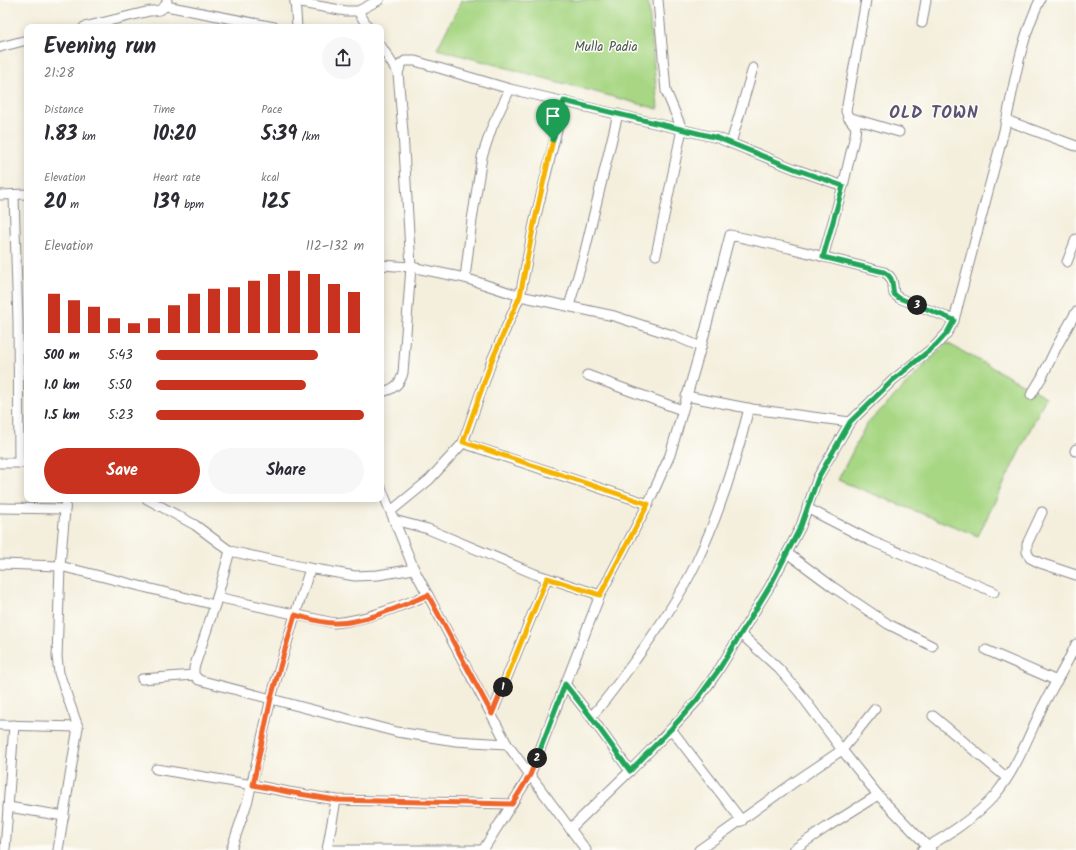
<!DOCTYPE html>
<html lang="en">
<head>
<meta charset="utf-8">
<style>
  body { margin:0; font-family:Kalam,sans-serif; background:#f7f7f7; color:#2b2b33; height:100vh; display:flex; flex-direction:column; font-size:15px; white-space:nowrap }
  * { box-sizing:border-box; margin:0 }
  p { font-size:13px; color:#7c7c81 }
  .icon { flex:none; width:22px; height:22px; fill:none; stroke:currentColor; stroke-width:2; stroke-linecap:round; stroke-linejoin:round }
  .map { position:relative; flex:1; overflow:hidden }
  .panel { position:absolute; left:24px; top:24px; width:360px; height:478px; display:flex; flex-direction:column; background:#fff; border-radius:8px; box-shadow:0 2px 10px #0003 }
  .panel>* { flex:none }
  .pin { position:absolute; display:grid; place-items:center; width:34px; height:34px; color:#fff; margin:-41px -17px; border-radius:50% 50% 50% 0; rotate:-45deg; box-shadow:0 0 4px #0007 }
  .pin .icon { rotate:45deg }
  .km { position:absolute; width:20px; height:20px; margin:-10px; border-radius:50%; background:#222; color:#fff; font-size:11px; line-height:20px; text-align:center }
  .round { display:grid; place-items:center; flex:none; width:42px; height:42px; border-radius:21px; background:#f7f7f7 }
  .overview { display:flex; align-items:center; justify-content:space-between; height:68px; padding:0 20px }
  h1 { font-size:22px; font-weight:600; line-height:30px }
  .metrics { display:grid; grid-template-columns:repeat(3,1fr); gap:6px; height:68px; padding:4px 20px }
  .metrics div { display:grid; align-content:center }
  .metrics b { font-size:20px; font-weight:600 }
  .metrics small { font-size:11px; font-weight:400 }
  .metrics p { font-size:11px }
  .chart { height:112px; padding:8px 20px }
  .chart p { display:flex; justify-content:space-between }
  .chart svg { width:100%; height:72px; margin-top:4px; stroke:#c8321e; stroke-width:6 }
  .primary-button { display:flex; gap:8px; margin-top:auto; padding:8px 20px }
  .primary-button a { flex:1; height:46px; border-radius:24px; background:#c8321e; color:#fff; font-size:16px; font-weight:600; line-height:46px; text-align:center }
  .primary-button a+a { background:#f7f7f7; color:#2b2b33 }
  ul { padding:0 20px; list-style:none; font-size:13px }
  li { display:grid; grid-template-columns:64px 48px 1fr; align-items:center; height:30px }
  li i { height:10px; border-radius:5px; background:#c8321e }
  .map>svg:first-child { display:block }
  .green { fill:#a8d784; stroke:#657c60 }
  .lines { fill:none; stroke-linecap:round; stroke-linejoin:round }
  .street-casing { stroke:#8b888c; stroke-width:11 }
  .street { stroke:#fff; stroke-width:9 }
  .split-1-casing { stroke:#fff; stroke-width:8 }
  .split-2-casing { stroke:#fff; stroke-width:8 }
  .split-3-casing { stroke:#fff; stroke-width:8 }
  .split-4-casing { stroke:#fff; stroke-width:8 }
  .split-1 { stroke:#f5b400; stroke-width:5 }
  .split-2 { stroke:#f0652b; stroke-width:5 }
  .split-3 { stroke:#22a559; stroke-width:5 }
  .split-4 { stroke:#22a559; stroke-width:5 }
  .labels { text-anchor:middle; stroke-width:3; stroke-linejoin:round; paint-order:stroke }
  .park-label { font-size:13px; fill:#4a5851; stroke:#fdfcf7 }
  .district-label { font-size:17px; font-weight:bold; letter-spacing:1px; fill:#5a5375; stroke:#fdfcf7 }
</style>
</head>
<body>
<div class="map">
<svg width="1076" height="850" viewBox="0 0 1076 850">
  <rect width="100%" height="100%" fill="#fdfcf7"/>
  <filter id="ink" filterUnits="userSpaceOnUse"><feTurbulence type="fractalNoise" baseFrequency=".025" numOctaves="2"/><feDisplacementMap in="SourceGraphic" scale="8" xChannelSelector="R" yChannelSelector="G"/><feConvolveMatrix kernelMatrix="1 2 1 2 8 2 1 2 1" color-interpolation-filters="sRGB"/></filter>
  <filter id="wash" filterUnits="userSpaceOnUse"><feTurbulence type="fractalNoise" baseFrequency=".012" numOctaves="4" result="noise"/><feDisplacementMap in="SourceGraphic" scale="16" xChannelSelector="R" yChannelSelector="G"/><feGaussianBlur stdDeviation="0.9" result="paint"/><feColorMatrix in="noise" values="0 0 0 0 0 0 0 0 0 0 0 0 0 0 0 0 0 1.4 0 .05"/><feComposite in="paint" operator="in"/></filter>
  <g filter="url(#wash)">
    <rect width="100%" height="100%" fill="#f4efdd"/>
    <!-- green -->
    <g class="green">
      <polygon points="462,0 648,0 658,109 437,49"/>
      <polygon points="947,343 1046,397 978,536 838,480 866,425"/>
    </g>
  </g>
  <g filter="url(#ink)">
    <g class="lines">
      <!-- street casing -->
      <g class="street-casing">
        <g id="street">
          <polyline points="295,0 297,27"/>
          <polyline points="295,2 346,11 358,11 379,0"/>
          <polyline points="166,6 274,27"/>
          <polyline points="358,11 368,27"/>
          <polyline points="922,23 926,0"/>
          <path d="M84 27 150 11C158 11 165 10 167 1"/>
          <polyline points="381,46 398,73"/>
          <polyline points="0,47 27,40"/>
          <polyline points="848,117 899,132"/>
          <polyline points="1006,120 1076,146"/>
          <polyline points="731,143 753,68"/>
          <polyline points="0,195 27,194"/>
          <polyline points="14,195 18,321 19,463"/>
          <polyline points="656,255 682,129 666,91 658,0"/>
          <polyline points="823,257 843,186 855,135 856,127 848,117 846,111 866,0"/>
          <polyline points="1067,262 1076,239"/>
          <polyline points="381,265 411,267 465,278 520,296 614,316 675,336 701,347"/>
          <polyline points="465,278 472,220 482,157 492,127 510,89"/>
          <polyline points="569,306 584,255 618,114"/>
          <polyline points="587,375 682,410"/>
          <path d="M381 392C393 390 400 385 403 373L411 267 403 132 398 73 401 64 405 61H415L510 89 718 138 795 169 843 186"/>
          <polyline points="1031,395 1042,377 1057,346 1076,312"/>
          <polyline points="686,396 752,409 850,422"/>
          <polyline points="463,443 648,504"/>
          <polyline points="1075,451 1076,449"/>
          <polyline points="0,463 27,463"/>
          <polyline points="381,488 414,569 507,744 586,850"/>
          <polyline points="147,499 195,525 230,551 303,567 355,576 378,575 414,569"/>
          <polyline points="0,508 65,509"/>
          <polyline points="807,508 871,541 994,592"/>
          <polyline points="391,511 429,480 463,443 492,360 520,296 534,224 564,101"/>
          <polyline points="1042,512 1027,544 1027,552 1030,558 1040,563 1076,575"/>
          <polyline points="394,520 428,529 535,574 600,595"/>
          <polyline points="230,551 215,605 194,668 194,675 199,680 397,732 456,741 507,744"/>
          <polyline points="787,553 833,587 888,624 932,646"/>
          <polyline points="0,564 60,566 215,605"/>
          <path d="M217 597 334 623C367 620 397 607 428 595"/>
          <polyline points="741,634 779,669 799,692 842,750 878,795 931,850"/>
          <polyline points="986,650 1057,681"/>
          <polyline points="142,679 194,675"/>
          <path d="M565 684 591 717C608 698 621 679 636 659 658 628 681 595 697 561 720 512 736 461 749 408"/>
          <polyline points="492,714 547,578"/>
          <polyline points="933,716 1007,778"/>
          <polyline points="591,717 630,771"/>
          <polyline points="0,725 78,727"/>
          <polyline points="671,729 742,821"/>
          <polyline points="156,769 253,785 288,792 336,800 512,804"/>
          <polyline points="8,807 64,816"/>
          <path d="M570 829 630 771 671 729 697 701 718 671 770 586 801 526 818 477 850 422 893 380 936 345 947 333 954 320C970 258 987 197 1003 135 1014 89 1019 42 1040 0"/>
          <polyline points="5,850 14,725"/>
          <polyline points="58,850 78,727 59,673 57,657 60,566 66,499"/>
          <polyline points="231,850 248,800 271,698 295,615 310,569"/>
          <polyline points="327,850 483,850"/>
          <polyline points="327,850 336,800"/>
          <path d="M483 850 530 775 600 595 648 504 670 455 701 347 730 235 789 248 884 272C895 279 892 283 894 294L899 298 954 320"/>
          <polyline points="699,850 796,781 842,750 875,709"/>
          <polyline points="793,850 827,827 878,795"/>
          <path d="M922 850C948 835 975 818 995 795 1017 769 1029 734 1044 704 1054 684 1067 665 1076 644"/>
        </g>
      </g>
      <!-- street -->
      <use href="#street" class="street"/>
    </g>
  </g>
  <g class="lines" filter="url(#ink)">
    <!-- split-1 casing -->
    <g class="split-1-casing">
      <polyline id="split-1" points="503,687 547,578 600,595 648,504 463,442 492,360 520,296 534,224 553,140"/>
    </g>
    <!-- split-2 casing -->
    <g class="split-2-casing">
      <path id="split-2" d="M503 687 492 714 428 595C401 606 363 624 334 623 321 623 307 618 295 615L271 698 253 785 288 792 336 800 512 804 530 775 537 758"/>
    </g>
    <!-- split-3 casing -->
    <g class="split-3-casing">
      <polyline id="split-3" points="537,758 565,684 591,717 630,771 671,729 696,701 718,671 770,586 801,526 818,478 850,422 893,380 936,345 947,333 954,320 917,305"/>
    </g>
    <!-- split-4 casing -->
    <g class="split-4-casing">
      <path id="split-4" d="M553 140 564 101 718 138 795 169 843 186 823 257 884 272C895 279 891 283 894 294L899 298 917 305"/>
    </g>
    <!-- split-1 -->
    <use href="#split-1" class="split-1"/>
    <!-- split-2 -->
    <use href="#split-2" class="split-2"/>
    <!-- split-3 -->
    <use href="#split-3" class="split-3"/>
    <!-- split-4 -->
    <use href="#split-4" class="split-4"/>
  </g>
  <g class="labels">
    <!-- park labels -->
    <g class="park-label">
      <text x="606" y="51">Mulla Padia</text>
    </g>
    <!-- district labels -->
    <g class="district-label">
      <text x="934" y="118">OLD TOWN</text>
    </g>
  </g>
</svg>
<div class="pin" style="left:553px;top:140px;background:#1e9e55"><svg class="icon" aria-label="arrive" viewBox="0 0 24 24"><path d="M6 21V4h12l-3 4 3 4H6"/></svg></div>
<b class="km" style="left:503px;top:687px">1</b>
<b class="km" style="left:537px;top:758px">2</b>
<b class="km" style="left:917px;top:305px">3</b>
<section class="panel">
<div class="overview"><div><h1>Evening run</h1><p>21:28</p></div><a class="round"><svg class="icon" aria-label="share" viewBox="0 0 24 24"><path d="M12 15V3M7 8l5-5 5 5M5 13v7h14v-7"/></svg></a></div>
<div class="metrics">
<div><p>Distance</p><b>1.83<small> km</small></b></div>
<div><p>Time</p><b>10:20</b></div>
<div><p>Pace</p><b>5:39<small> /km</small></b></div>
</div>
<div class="metrics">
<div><p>Elevation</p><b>20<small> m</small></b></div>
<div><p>Heart rate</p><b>139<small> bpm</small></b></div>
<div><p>kcal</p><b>125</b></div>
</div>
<div class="chart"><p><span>Elevation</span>112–132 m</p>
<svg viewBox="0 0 160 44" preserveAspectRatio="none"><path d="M5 44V20M15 44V24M25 44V28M35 44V35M45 44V38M55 44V35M65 44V27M75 44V20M85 44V17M95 44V16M105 44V12M115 44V8M125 44V6M135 44V8M145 44V14M155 44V19"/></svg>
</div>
<ul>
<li><b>500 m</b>5:43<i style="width:78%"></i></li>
<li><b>1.0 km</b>5:50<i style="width:72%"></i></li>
<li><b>1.5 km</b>5:23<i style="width:100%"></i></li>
</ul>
<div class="primary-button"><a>Save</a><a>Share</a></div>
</section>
</div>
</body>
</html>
